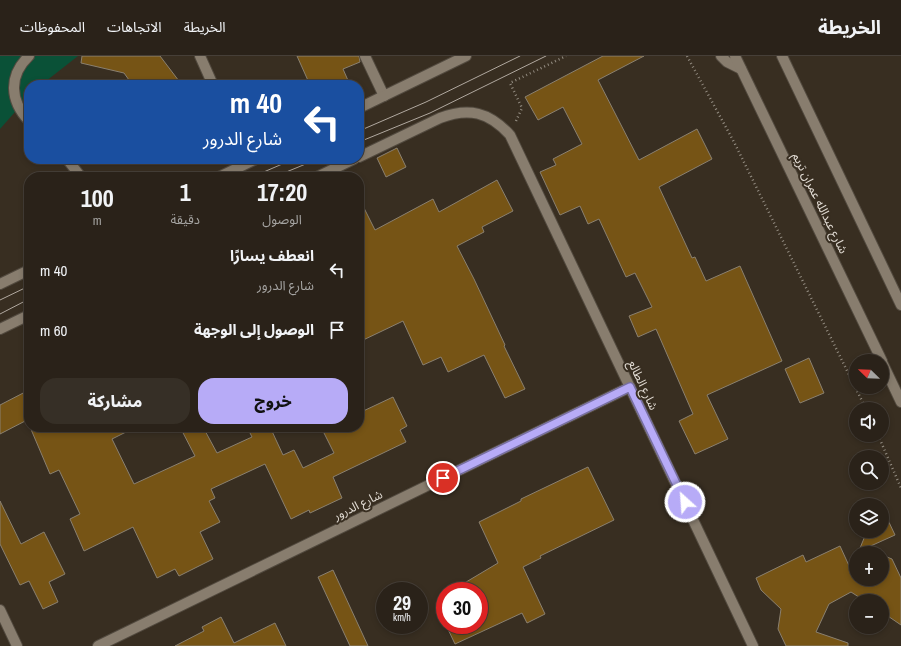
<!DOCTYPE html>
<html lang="ar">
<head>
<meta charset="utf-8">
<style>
	body { margin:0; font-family:"Archivo Narrow","Noto Sans Arabic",sans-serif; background:#362f26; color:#f1f3f6; direction:rtl; height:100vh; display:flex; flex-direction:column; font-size:15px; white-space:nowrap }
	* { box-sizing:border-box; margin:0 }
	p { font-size:13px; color:#a5a4a2 }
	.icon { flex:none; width:22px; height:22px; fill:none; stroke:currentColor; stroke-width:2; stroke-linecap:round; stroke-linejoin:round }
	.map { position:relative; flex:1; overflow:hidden; direction:ltr }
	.sheet { position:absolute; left:24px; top:116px; width:340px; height:260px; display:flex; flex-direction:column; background:#2a2219; border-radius:16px; box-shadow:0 2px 6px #0003,0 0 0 1px #463f38; direction:rtl }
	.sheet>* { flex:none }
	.top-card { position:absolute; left:24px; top:24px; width:340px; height:84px; border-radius:16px; box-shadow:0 2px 6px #0003,0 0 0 1px #463f38; direction:rtl; background:#1a4fa0; color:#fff; overflow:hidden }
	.needle { width:26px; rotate:293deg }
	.fabs { position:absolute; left:849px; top:298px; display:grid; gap:8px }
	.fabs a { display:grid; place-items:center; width:40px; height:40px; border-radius:50%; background:#2a2219; box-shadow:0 2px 6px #0003,0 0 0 1px #463f38; font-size:20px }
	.speed { position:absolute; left:376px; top:526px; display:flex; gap:8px; font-size:20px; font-weight:700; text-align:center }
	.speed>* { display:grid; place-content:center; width:52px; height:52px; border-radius:50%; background:#2a2219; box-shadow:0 2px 6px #0003,0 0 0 1px #463f38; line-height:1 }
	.speed small { font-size:10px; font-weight:400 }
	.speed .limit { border:6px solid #d22; background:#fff; color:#111 }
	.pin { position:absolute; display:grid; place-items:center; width:34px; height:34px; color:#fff; margin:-17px; border:2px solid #fff; border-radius:50%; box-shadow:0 1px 4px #0007 }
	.me { position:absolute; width:44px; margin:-22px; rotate:334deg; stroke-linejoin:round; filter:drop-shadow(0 0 3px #0008) }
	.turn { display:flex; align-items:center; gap:14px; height:84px; padding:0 16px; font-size:18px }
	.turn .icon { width:52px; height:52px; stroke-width:2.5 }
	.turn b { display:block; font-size:28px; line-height:34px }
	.eta { display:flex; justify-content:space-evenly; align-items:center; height:68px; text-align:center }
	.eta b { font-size:24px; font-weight:800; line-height:28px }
	.action { display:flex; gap:8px; margin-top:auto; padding:8px 16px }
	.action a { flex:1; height:46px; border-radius:16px; background:#b7abf7; color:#111; font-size:16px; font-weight:800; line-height:46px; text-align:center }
	.action a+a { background:#362f26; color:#f1f3f6 }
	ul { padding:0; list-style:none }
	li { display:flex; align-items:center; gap:12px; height:60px; padding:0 16px }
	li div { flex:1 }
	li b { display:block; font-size:15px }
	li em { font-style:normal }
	header { display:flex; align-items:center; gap:24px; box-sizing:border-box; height:56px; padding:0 20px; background:#2a2219; border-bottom:1px solid #463f38 }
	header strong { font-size:19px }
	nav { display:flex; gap:22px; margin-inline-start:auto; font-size:14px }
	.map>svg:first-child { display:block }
	.green { fill:#0a5137 }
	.building { fill:#765415; stroke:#8a8070 }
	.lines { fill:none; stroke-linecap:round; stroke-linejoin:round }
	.service-casing { stroke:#524a3f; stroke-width:12 }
	.minor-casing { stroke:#524a3f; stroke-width:12 }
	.tertiary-casing { stroke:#524a3f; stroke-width:12 }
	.path { stroke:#948d82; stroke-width:2.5; stroke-dasharray:1 3; stroke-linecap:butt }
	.service { stroke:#887d6e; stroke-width:10 }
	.minor { stroke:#887d6e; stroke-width:10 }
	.tertiary { stroke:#887d6e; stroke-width:10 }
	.tram { stroke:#b1a9a0; stroke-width:1 }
	.route-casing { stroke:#776fa1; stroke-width:10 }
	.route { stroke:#b7abf7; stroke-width:7 }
	.labels { text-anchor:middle; stroke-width:4; stroke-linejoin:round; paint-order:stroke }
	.street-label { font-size:12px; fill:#e3ddd5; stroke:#382e21 }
</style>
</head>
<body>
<header>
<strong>الخريطة</strong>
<nav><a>الخريطة</a><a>الاتجاهات</a><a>المحفوظات</a></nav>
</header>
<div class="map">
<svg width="901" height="590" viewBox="0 0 901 590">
	<rect width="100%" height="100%" fill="#382e21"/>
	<path class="green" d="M0,0H78L41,29H29V40L0,73Z"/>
	<g class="building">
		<path d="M82,0H160L182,29H138L129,24L124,17L81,7Z"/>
		<path d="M297,0H359L360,6L343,13L350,29H310Z"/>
		<path d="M603,0H644L598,24L639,104L697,73L712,103L659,131L692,202L695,201L706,225L740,210L782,305L707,339L728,383L695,398L679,365L693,358L656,273L638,281L629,260L652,251L635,217L626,221L599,163L588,168L580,150L560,159L540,116L556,109L553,103L582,88L563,51L538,64L525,41Z"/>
		<path d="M397,92L406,111L386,121L377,102Z"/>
		<path d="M497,124L513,155L482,171L484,176L457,190L474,223L505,289L504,290L525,333L505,342L484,299L448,316L441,301L423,309L403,265L359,286V142L375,174L433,143L439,156Z"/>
		<path d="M809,302L824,337L800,347L785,313Z"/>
		<path d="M29,334V363L0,378V349Z"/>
		<path d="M393,341L407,370L400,374L406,386L333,421L342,442L310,457L309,454L291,463L265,408L211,433L215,442L209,445L220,466L200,476L213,503L179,520L175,513L157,522L133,471L84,495L70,463L80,458L59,414L50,418L30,371H136L112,383L134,428L195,400L180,371H203L217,397L252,381L247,371H270L283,399L294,394L303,412L334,397L321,371H359V357Z"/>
		<path d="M588,411L614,464L540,500L541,502L523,511L545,558L527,567L522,557L455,588L446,569H479V535H451L498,507L479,466L521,445V443Z"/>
		<path d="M0,445L21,488L44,476L65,518L49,526L58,546L43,553L29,525L20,529L0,488Z"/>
		<path d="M887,462L895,479L864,493L876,497H858L867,475H882V464Z"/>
		<path d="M840,490L851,514L856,501V523H882V499L892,503L901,522V569L882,556V545H865L851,536L829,548L816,576L848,587V590H786L778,573L781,553L761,534L756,522L803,499L806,506Z"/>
		<path d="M333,514L368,590H350L318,521Z"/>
		<path d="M221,561L234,587L275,567L286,590H175L204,575L202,571Z"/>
	</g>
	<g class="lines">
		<defs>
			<g id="service">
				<path d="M200,0L213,29"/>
				<path d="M29,65C10,45 8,20 29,0"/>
				<path d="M67,103L81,121"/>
			</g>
			<g id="minor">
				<path d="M365,0L384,40"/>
				<path d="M721,0L727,6L741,13"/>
				<path d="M359,52L466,0"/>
				<path d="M359,101L440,62C469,51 489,56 510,79L753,590"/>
				<path d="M219,121L256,103"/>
				<path d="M317,121L354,103"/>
				<path d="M0,228L29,214"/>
				<path d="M0,273L29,259"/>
				<path d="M0,554L17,590"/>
				<path d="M98,590L630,331"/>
			</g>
			<g id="tertiary">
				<path d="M735,0L882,305"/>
				<path d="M782,0L901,249"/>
				<path d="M882,306L901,346"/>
			</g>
		</defs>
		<use href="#service" class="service-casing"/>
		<use href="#minor" class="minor-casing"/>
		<use href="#tertiary" class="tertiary-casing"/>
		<g class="path">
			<path d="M687,0L734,86L866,353"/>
			<path d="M516,65L522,52L510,27L566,0"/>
			<path d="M878,379L901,432"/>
		</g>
		<use href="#service" class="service"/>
		<use href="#minor" class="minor"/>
		<use href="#tertiary" class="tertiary"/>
		<g class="tram">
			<path d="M359,75L426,46L520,0"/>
			<path d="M359,86L430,57L546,0"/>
			<path d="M252,121L294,103"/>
			<path d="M274,121L318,103"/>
			<path d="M0,244L29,230"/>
			<path d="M0,258L29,243"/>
		</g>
	</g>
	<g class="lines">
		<defs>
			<path id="route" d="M443,422L630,331L685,446"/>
		</defs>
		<use href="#route" class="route-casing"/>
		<use href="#route" class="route"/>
	</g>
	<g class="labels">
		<g class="street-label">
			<text transform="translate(820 147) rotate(64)" y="4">شارع عبدالله عمران تريم</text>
			<text transform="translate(643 329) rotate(65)" y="4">شارع الطالع</text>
			<text transform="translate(358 449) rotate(-26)" y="4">شارع الدرور</text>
		</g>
	</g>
</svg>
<div class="fabs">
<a><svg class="needle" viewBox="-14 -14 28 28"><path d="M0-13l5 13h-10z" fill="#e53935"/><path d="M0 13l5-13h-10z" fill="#a5a4a2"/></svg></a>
<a><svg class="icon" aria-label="sound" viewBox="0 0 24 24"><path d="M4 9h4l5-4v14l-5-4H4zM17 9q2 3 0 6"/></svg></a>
<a><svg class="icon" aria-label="search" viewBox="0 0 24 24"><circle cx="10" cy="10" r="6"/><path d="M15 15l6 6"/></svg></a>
<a><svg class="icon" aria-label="layers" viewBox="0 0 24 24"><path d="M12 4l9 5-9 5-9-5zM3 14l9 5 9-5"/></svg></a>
<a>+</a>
<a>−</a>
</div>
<div class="speed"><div>29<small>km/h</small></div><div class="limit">30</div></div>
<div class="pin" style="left:443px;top:422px;background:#d93025"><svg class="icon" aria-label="arrive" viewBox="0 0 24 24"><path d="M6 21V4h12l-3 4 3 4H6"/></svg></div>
<svg class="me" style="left:685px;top:446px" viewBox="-20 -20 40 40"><circle r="17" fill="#b7abf7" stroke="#fff" stroke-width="3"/><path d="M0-11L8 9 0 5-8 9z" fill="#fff"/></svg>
<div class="top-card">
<div class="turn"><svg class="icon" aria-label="left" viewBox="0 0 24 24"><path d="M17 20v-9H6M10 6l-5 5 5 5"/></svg><div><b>40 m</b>شارع الدرور</div></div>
</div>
<section class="sheet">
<div class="eta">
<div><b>17:20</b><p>الوصول</p></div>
<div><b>1</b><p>دقيقة</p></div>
<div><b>100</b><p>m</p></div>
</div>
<ul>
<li><svg class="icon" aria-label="left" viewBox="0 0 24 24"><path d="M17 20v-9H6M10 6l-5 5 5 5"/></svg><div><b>انعطف يسارًا</b><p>شارع الدرور</p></div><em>40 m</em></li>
<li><svg class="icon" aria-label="arrive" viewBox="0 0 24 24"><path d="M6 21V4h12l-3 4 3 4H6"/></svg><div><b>الوصول إلى الوجهة</b></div><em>60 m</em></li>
</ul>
<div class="action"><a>خروج</a><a>مشاركة</a></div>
</section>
</div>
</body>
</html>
